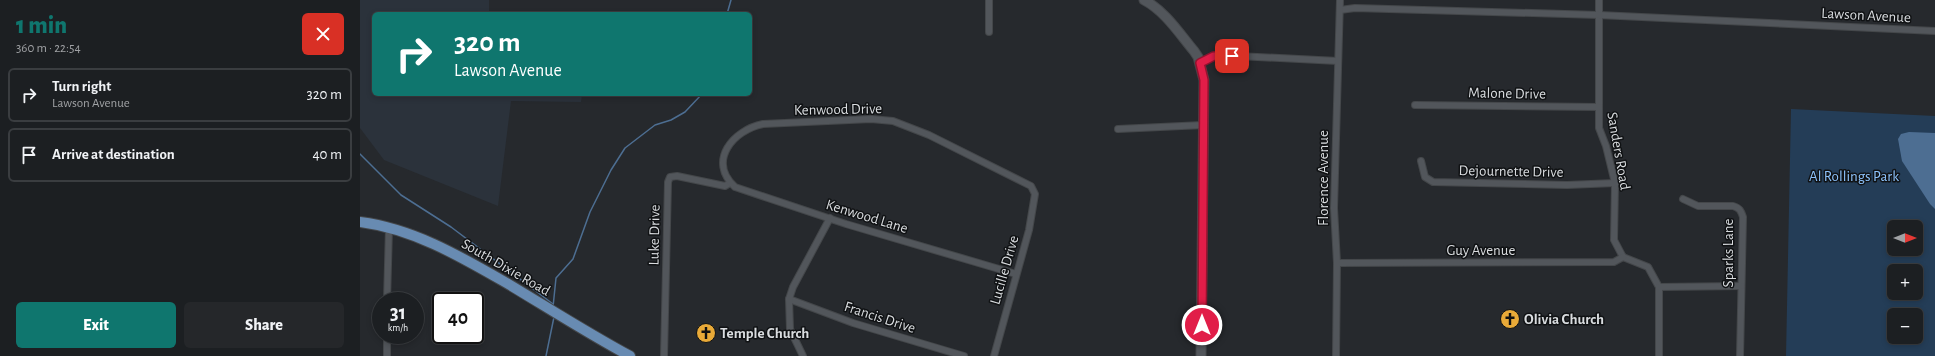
<!DOCTYPE html>
<html lang="en">
<head>
<meta charset="utf-8">
<style>
	body { margin:0; font-family:"Alegreya Sans",sans-serif; background:#25272a; color:#f1f3f6; height:100vh; display:flex; flex-direction:column; font-size:15px; white-space:nowrap }
	* { box-sizing:border-box; margin:0 }
	p { font-size:13px; color:#a0a2a5 }
	.icon { flex:none; width:22px; height:22px; fill:none; stroke:currentColor; stroke-width:2; stroke-linecap:round; stroke-linejoin:round }
	.map { position:relative; flex:1; overflow:hidden }
	.panel { display:flex; flex-direction:column; background:#1c1f22; width:360px }
	.panel>* { flex:none }
	.banner { position:absolute; left:12px; top:12px; width:380px; height:84px; border-radius:6px; box-shadow:0 2px 6px #0003,0 0 0 1px #3a3d40; background:#0f766e; color:#fff; overflow:hidden }
	.needle { width:26px; rotate:90deg }
	.buttons { position:absolute; left:1527px; top:220px; display:grid; gap:8px }
	.buttons a { display:grid; place-items:center; width:36px; height:36px; border-radius:6px; background:#1c1f22; box-shadow:0 2px 6px #0003,0 0 0 1px #3a3d40; font-size:20px }
	.speed { position:absolute; left:12px; top:292px; display:flex; gap:8px; font-size:20px; font-weight:700; text-align:center }
	.speed>* { display:grid; place-content:center; width:52px; height:52px; border-radius:50%; background:#1c1f22; box-shadow:0 2px 6px #0003,0 0 0 1px #3a3d40; line-height:1 }
	.speed small { font-size:10px; font-weight:400 }
	.speed .limit { border:2px solid #111; border-radius:6px; background:#fff; color:#111 }
	.pin { position:absolute; display:grid; place-items:center; width:34px; height:34px; color:#fff; margin:-17px; border-radius:8px; box-shadow:0 2px 6px #0006 }
	.me { position:absolute; width:44px; margin:-22px; rotate:0deg; stroke-linejoin:round; filter:drop-shadow(0 0 3px #0008) }
	.turn { display:flex; align-items:center; gap:14px; height:84px; padding:0 16px; font-size:18px }
	.turn .icon { width:52px; height:52px; stroke-width:2.5 }
	.turn b { display:block; font-size:28px; line-height:34px }
	.round { display:grid; place-items:center; flex:none; width:42px; height:42px; border-radius:6px; background:#25272a }
	.headline { display:flex; align-items:center; justify-content:space-between; height:68px; padding:0 16px }
	h1 { font-size:24px; font-weight:800; line-height:30px; color:#0f766e }
	.button { display:flex; gap:8px; margin-top:auto; padding:8px 16px }
	.button a { flex:1; height:46px; border-radius:6px; background:#0f766e; color:#fff; font-size:16px; font-weight:800; line-height:46px; text-align:center }
	.button a+a { background:#25272a; color:#f1f3f6 }
	ul { padding:0; list-style:none }
	li { display:flex; align-items:center; gap:12px; height:54px; margin:0 8px 6px; padding:0 8px; border:2px solid #3a3d40; border-radius:6px }
	li div { flex:1 }
	li b { display:block; font-size:15px }
	li em { font-style:normal }
	main { display:flex; flex:1; min-height:0 }
	.map>svg:first-child { display:block }
	.built { fill:#2b323b }
	.green { fill:#243d57; fill-rule:evenodd }
	.water { fill:#4d6e92 }
	.lines { fill:none; stroke-linecap:round; stroke-linejoin:round }
	.stream { stroke:#4d6e92; stroke-width:1.5 }
	.street-casing { stroke:#44474a; stroke-width:8 }
	.secondary-casing { stroke:#44474a; stroke-width:11 }
	.primary-casing { stroke:#44474a; stroke-width:12 }
	.street { stroke:#52565b; stroke-width:6 }
	.secondary { stroke:#52565b; stroke-width:9 }
	.primary { stroke:#688bb2; stroke-width:10 }
	.route-casing { stroke:#92132f; stroke-width:10 }
	.route { stroke:#e11d48; stroke-width:7 }
	.labels { text-anchor:middle; stroke-width:3; stroke-linejoin:round; paint-order:stroke }
	.street-label { font-size:15px; fill:#d9dcdf; stroke:#101214 }
	.park-label { font-size:15px; fill:#8dc3fc; stroke:#101214 }
	.poi-label { font-size:15px; font-weight:bold; fill:#d9dcdf; stroke:#101214; text-anchor:start }
</style>
</head>
<body>
<main>
<section class="panel">
<div class="headline"><div><h1>1 min</h1><p>360 m · 22:54</p></div><a class="round" style="background:#d93025;color:#fff"><svg class="icon" aria-label="close" viewBox="0 0 24 24"><path d="M6 6l12 12M18 6L6 18"/></svg></a></div>
<ul>
<li><svg class="icon" aria-label="right" viewBox="0 0 24 24"><path d="M7 20v-9h11M14 6l5 5-5 5"/></svg><div><b>Turn right</b><p>Lawson Avenue</p></div><em>320 m</em></li>
<li><svg class="icon" aria-label="arrive" viewBox="0 0 24 24"><path d="M6 21V4h12l-3 4 3 4H6"/></svg><div><b>Arrive at destination</b></div><em>40 m</em></li>
</ul>
<div class="button"><a>Exit</a><a>Share</a></div>
</section>
<div class="map">
<svg width="1575" height="356" viewBox="0 0 1575 356">
	<rect width="100%" height="100%" fill="#26292d"/>
	<path class="built" d="M0,0H129V14H14V94H222L221,102L151,101L138,206L24,160L0,128Z"/>
	<path class="green" d="M1431,109L1575,116V356H1426ZM1534,227H1556V249H1534ZM1534,271H1556V293H1534ZM1534,315H1556V337H1534Z"/>
	<path class="water" d="M1549,132L1575,133V209L1570,204L1542,161L1538,139L1541,134Z"/>
	<g class="lines">
		<g class="stream">
			<path d="M367,14L371,0"/>
			<path d="M0,154L41,195L91,227L193,304"/>
			<path d="M193,307L196,278L213,259L230,212L251,170L265,148L295,125L311,120L325,112L342,94"/>
			<path d="M186,356L194,317"/>
		</g>
		<defs>
			<g id="street">
				<path d="M1239,0V128L1246,146L1255,183L1254,240L1263,257"/>
				<path d="M980,10L995,8L1239,15L1575,31"/>
				<path d="M629,32V0"/>
				<path d="M840,63L851,57L858,55L978,61"/>
				<path d="M1055,105L1239,107"/>
				<path d="M758,129L843,125"/>
				<path d="M1061,161L1065,177L1073,182L1207,185L1255,183"/>
				<path d="M1323,199L1338,206H1373C1380,208 1381,211 1383,217L1380,356"/>
				<path d="M1263,257L1288,267L1299,287V356"/>
				<path d="M977,263L1254,262L1263,257"/>
				<path d="M1299,287L1381,286"/>
				<path d="M429,299L493,323L604,356"/>
				<path d="M27,301L29,228"/>
				<path d="M27,356V335"/>
				<path d="M304,356L308,182L310,177L317,176L365,186L370,183"/>
				<path d="M443,356L430,329L429,299L433,287L470,218"/>
				<path d="M634,356L669,230L675,194L671,186L569,135L533,121L511,119L403,124C373,130 347,161 375,187L486,224L656,274"/>
				<path d="M976,356L977,263L974,208L980,0"/>
			</g>
			<path id="secondary" d="M784,0C805,11 819,33 834,51L838,57L844,80L841,356"/>
			<path id="primary" d="M0,222C55,229 103,258 150,285C190,309 229,334 270,356"/>
		</defs>
		<use href="#street" class="street-casing"/>
		<use href="#secondary" class="secondary-casing"/>
		<use href="#primary" class="primary-casing"/>
		<use href="#street" class="street"/>
		<use href="#secondary" class="secondary"/>
		<use href="#primary" class="primary"/>
	</g>
	<g class="lines">
		<defs>
			<path id="route" d="M842,325L844,80L840,63L854,56H872"/>
		</defs>
		<use href="#route" class="route-casing"/>
		<use href="#route" class="route"/>
	</g>
	<defs>
		<symbol id="church-disc" viewBox="-11 -11 22 22"><circle r="9.5" fill="#e9aa38" stroke="#101214"/><path d="M-1.2-6h2.4v3.5h3.3v2.4h-3.3V6h-2.4V-.1h-3.3v-2.4h3.3Z" fill="#111"/></symbol>
	</defs>
	<g fill-rule="evenodd">
		<use href="#church-disc" x="1139" y="308" width="22" height="22"/>
		<use href="#church-disc" x="335" y="322" width="22" height="22"/>
	</g>
	<g class="labels">
		<g class="street-label">
			<text transform="translate(1506 15) rotate(3)" y="5">Lawson Avenue</text>
			<text transform="translate(1147 93) rotate(1)" y="5">Malone Drive</text>
			<text transform="translate(478 109) rotate(-1)" y="5">Kenwood Drive</text>
			<text transform="translate(1259 151) rotate(80)" y="5">Sanders Road</text>
			<text transform="translate(1151 171) rotate(1)" y="5">Dejournette Drive</text>
			<text transform="translate(963 178) rotate(-90)" y="5">Florence Avenue</text>
			<text transform="translate(507 216) rotate(17)" y="5">Kenwood Lane</text>
			<text transform="translate(294 235) rotate(-89)" y="5">Luke Drive</text>
			<text x="1121" y="255">Guy Avenue</text>
			<text transform="translate(1368 253) rotate(-90)" y="5">Sparks Lane</text>
			<text transform="translate(146 267) rotate(30)" y="5">South Dixie Road</text>
			<text transform="translate(644 270) rotate(-74)" y="5">Lucille Drive</text>
			<text transform="translate(520 317) rotate(18)" y="5">Francis Drive</text>
		</g>
		<g class="park-label">
			<text x="1494" y="181">Al Rollings Park</text>
		</g>
		<g class="poi-label">
			<text x="1164" y="324">Olivia Church</text>
			<text x="360" y="338">Temple Church</text>
		</g>
	</g>
</svg>
<div class="buttons">
<a><svg class="needle" viewBox="-14 -14 28 28"><path d="M0-13l5 13h-10z" fill="#e53935"/><path d="M0 13l5-13h-10z" fill="#a0a2a5"/></svg></a>
<a>+</a>
<a>−</a>
</div>
<div class="speed"><div>31<small>km/h</small></div><div class="limit">40</div></div>
<div class="pin" style="left:872px;top:56px;background:#d93025"><svg class="icon" aria-label="arrive" viewBox="0 0 24 24"><path d="M6 21V4h12l-3 4 3 4H6"/></svg></div>
<svg class="me" style="left:842px;top:325px" viewBox="-20 -20 40 40"><circle r="17" fill="#e11d48" stroke="#fff" stroke-width="3"/><path d="M0-11L8 9 0 5-8 9z" fill="#fff"/></svg>
<div class="banner">
<div class="turn"><svg class="icon" aria-label="right" viewBox="0 0 24 24"><path d="M7 20v-9h11M14 6l5 5-5 5"/></svg><div><b>320 m</b>Lawson Avenue</div></div>
</div>
</div>
</main>
</body>
</html>
